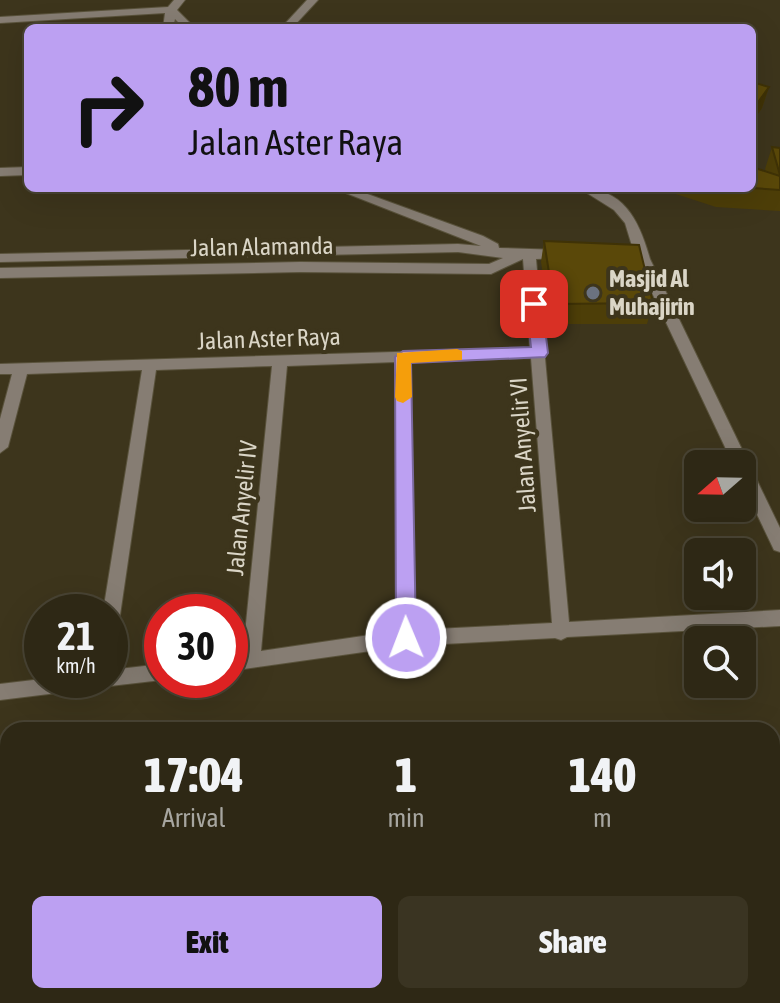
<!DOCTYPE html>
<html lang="en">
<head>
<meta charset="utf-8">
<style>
	body { margin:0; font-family:"Asap Condensed",sans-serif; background:#3a3422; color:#f1f3f6; height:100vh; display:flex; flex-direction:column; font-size:30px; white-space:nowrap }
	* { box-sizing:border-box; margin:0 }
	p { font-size:26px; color:#a7a6a0 }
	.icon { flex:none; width:44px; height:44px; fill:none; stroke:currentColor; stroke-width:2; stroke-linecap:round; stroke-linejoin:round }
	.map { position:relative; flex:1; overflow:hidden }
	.drawer { position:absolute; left:0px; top:722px; width:780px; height:282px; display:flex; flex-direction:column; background:#2e2815; border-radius:24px 24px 0 0; box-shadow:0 8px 32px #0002,0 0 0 2px #494434 }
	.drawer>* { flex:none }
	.guide { position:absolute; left:24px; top:24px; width:732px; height:168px; border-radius:12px; box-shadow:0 8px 32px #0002,0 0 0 2px #494434; background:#bca0f2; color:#111; overflow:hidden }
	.needle { width:52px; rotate:250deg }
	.tools { position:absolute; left:684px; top:450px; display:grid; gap:16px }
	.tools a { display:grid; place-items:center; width:72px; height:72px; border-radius:12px; background:#2e2815; box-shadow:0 8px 32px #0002,0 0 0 2px #494434; font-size:40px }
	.speed { position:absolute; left:24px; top:594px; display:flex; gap:16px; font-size:40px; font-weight:700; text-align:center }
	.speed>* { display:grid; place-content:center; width:104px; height:104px; border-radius:50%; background:#2e2815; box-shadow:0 8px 32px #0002,0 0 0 2px #494434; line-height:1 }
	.speed small { font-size:20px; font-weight:400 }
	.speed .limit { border:12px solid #d22; background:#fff; color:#111 }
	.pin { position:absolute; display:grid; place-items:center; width:68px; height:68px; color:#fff; margin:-34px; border-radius:16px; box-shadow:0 4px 12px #0006 }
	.me { position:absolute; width:88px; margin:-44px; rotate:359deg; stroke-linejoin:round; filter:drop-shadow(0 0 6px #0008) }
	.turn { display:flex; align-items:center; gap:28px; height:168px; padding:0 32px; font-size:36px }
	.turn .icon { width:104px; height:104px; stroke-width:2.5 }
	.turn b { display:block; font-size:56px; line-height:68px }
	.eta { display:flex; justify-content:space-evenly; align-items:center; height:136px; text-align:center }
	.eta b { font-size:48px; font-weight:800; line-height:56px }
	.button { display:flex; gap:16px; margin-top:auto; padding:16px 32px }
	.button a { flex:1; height:92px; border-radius:12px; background:#bca0f2; color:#111; font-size:32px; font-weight:800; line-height:92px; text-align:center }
	.button a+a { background:#3a3422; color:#f1f3f6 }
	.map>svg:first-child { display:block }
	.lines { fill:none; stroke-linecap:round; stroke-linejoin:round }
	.street-casing { stroke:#59523b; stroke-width:2 }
	.street { fill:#867d73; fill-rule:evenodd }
	.wall { fill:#4d3e08 }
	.shaded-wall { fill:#3f3206 }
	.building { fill:#5a4809; stroke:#3f3206; stroke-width:2 }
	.route { fill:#bca0f2; stroke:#7a689d; stroke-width:2 }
	.slow { fill:#f59e0b }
	.worship-dot { fill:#6b7280; stroke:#3d351c; stroke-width:3 }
	.labels { text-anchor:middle; stroke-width:8; stroke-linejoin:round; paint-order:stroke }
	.street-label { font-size:24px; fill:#dad5c6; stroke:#3d351c }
	.poi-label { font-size:24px; font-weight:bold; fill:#dad5c6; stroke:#3d351c; text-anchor:start }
</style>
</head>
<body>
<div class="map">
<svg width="780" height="1003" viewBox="0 0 780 1003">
	<rect width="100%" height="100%" fill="#3d351c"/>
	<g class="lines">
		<defs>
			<g id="street">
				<path d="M174,0H185L177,10L195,28H184L175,19L173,28H163L165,13L0,23V17L168,7Z"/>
				<path d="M307,0H318L292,28H281Z"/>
				<path d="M28,167V175L0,176V168Z"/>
				<path d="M333,188H351L483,236L498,244L499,248L561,250L568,254L561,258L536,259L569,622L780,610V626L567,637L561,640L555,638L406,646L230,671V655L243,653L272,366L156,370L119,622L116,627L110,630V612H103L142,370L27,374L8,447L0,453V419L12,374H0V364L530,348L523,259L491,274L300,272L0,278V268L300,262L489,264L503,258L458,252L0,262V254L458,244L481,246ZM531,358L552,623L415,630L410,362ZM396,362L397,631L261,651L287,366Z"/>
				<path d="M579,188C624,188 639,220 650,259L780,528V552L774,550L742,483V464H733L636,259L625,223L614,210Z"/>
				<path d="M162,664V680L110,686L105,684L98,688L0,700V684L42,679L110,680V670Z"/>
				<path d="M780,758V776L772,777V759Z"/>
				<path d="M8,853V873L0,874V854Z"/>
				<path d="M780,927V947L772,948V928Z"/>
				<path d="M772,951L780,956V998L772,994Z"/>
				<path d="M225,996H285L282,1003H222Z"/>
				<path d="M372,996H394L395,1003H373Z"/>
			</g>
		</defs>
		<use href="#street" class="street-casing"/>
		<use href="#street" class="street"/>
	</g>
	<g class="wall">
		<path d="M752,82L769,87L762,108L752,123Z"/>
		<path d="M772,147L780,148V211L716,207L657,188H752L766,171L765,169Z"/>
		<path d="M544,241L653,303L647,324H550L541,262Z"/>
		<path d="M780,849V890L772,892V850Z"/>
		<path d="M8,946V986L0,987V947Z"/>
	</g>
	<path class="shaded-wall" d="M769,87L762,108L752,123V118L756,105Z"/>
	<g class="building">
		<path d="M752,82L769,87L756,105L752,104Z"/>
		<path d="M772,147L780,148V175Z"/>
		<path d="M752,167L780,176V190L752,188Z"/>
		<path d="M544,241L639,245L653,303L554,304Z"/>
		<path d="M780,849V887L772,888V850Z"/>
		<path d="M8,946V982L0,983V947Z"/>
		<path d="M499,996H765L767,1003H449Z"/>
	</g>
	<path class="route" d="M534,299L542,304L548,353L545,357L411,363L416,638L413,644L406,647L399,644L396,638L395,357L403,351L531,347L526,304Z"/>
	<path class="slow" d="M457,349L462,351V360L411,363L412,397L403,403L397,401L395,397L397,353Z"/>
	<circle class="worship-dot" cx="593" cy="293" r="8"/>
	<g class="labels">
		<g class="street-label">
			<text transform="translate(262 247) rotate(-1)" y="8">Jalan Alamanda</text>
			<text transform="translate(269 339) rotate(-2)" y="8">Jalan Aster Raya</text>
			<text transform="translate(523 445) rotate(-94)" y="8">Jalan Anyelir VI</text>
			<text transform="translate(242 508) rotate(-84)" y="8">Jalan Anyelir IV</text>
		</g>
		<g class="poi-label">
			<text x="609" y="287">Masjid Al<tspan x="609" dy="28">Muhajirin</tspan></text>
		</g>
	</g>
</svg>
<div class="tools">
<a><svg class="needle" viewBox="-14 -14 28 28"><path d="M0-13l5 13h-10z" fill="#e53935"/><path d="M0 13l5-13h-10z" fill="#a7a6a0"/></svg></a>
<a><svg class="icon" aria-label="sound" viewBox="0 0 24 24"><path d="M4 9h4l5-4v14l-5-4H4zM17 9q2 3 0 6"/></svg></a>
<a><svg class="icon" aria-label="search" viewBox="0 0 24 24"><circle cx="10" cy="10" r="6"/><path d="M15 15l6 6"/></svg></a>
</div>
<div class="speed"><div>21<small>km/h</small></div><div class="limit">30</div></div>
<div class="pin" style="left:534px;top:304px;background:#d93025"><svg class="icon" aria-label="arrive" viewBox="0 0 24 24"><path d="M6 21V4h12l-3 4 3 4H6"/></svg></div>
<svg class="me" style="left:406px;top:638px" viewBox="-20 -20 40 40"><circle r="17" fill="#bca0f2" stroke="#fff" stroke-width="3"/><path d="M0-11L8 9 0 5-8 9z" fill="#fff"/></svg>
<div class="guide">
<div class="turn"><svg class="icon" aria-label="right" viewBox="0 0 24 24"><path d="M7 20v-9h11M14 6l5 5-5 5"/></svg><div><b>80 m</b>Jalan Aster Raya</div></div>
</div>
<section class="drawer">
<div class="eta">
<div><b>17:04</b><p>Arrival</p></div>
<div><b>1</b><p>min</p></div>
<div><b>140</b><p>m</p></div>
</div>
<div class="button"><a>Exit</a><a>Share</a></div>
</section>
</div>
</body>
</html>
